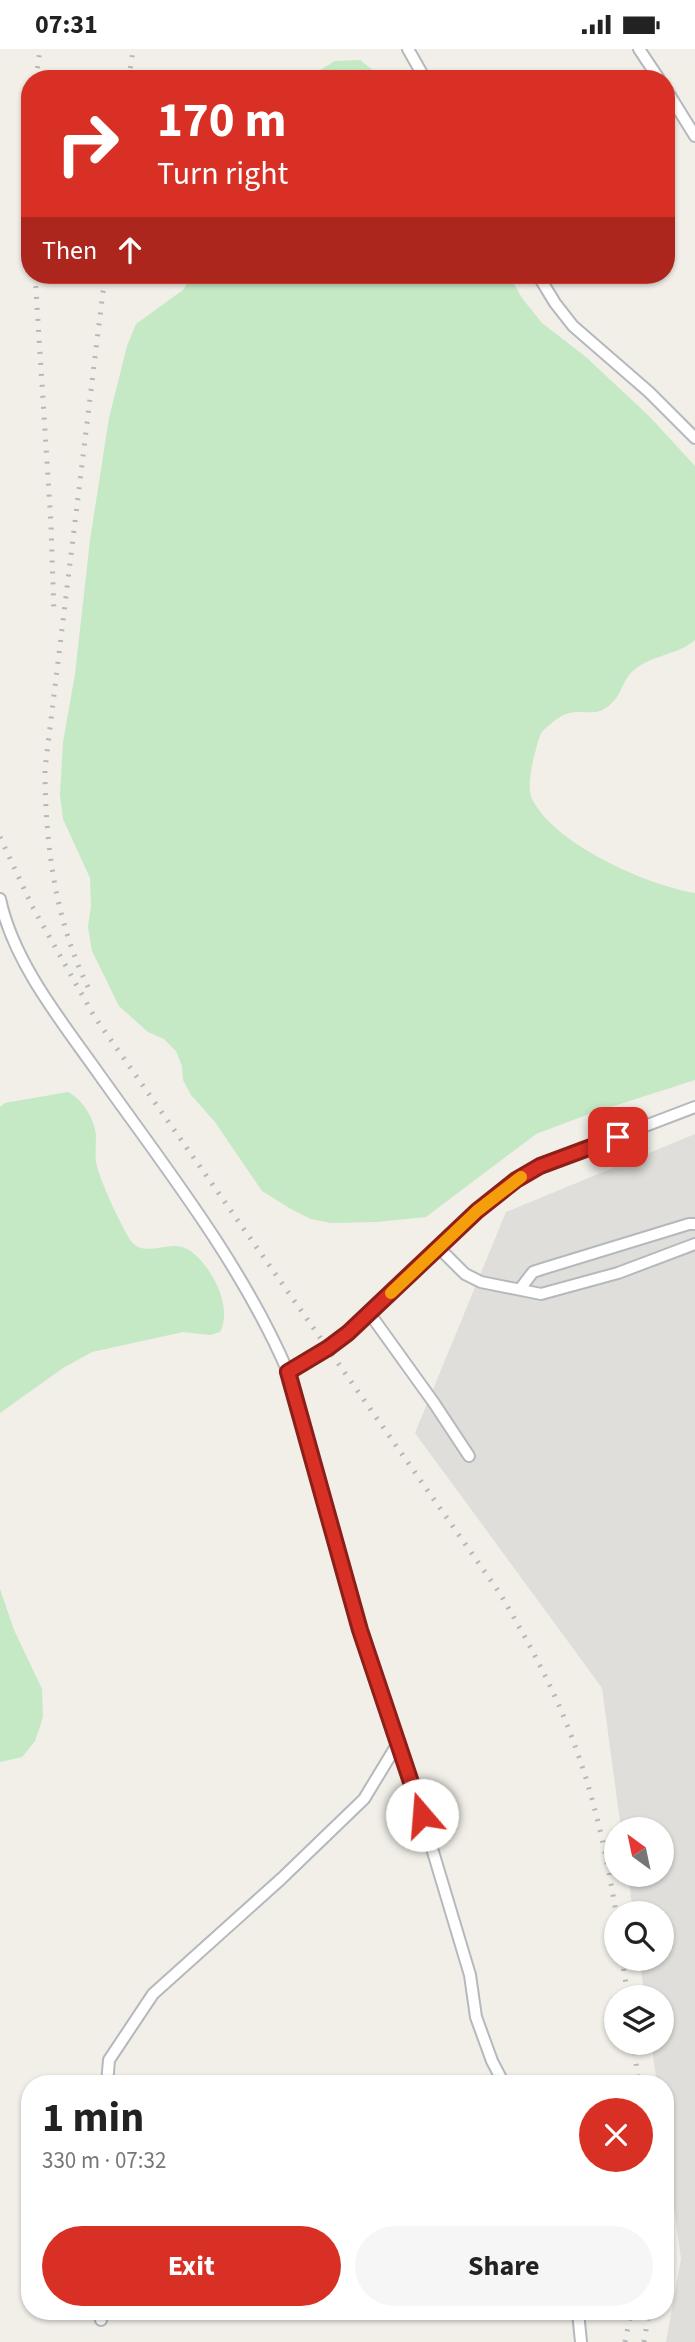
<!DOCTYPE html>
<html lang="en">
<head>
<meta charset="utf-8">
<style>
	body { margin:0; font-family:"Source Sans 3",sans-serif; background:#f6f6f6; color:#222; height:100vh; display:flex; flex-direction:column; font-size:26px; white-space:nowrap }
	* { box-sizing:border-box; margin:0 }
	p { font-size:23px; color:#767676 }
	.icon { flex:none; width:38px; height:38px; fill:none; stroke:currentColor; stroke-width:2; stroke-linecap:round; stroke-linejoin:round }
	.map { position:relative; flex:1; overflow:hidden }
	.drawer { position:absolute; left:21px; top:2026px; width:653px; height:245px; display:flex; flex-direction:column; background:#fff; border-radius:28px; box-shadow:0 2px 5px #0004 }
	.drawer>* { flex:none }
	.guide { position:absolute; left:21px; top:21px; width:654px; height:214px; border-radius:28px; box-shadow:0 2px 5px #0004; background:#d93025; color:#fff; overflow:hidden }
	.needle { width:46px; rotate:327deg }
	.tools { position:absolute; left:604px; top:1768px; display:grid; gap:14px }
	.tools a { display:grid; place-items:center; width:70px; height:70px; border-radius:50%; background:#fff; box-shadow:0 2px 5px #0004; font-size:35px }
	.pin { position:absolute; display:grid; place-items:center; width:60px; height:60px; color:#fff; margin:-30px; border-radius:14px; box-shadow:0 4px 10px #0006 }
	.me { position:absolute; width:77px; margin:-38px; rotate:342deg; stroke-linejoin:round; filter:drop-shadow(0 0 5px #0008) }
	.turn { display:flex; align-items:center; gap:24px; height:147px; padding:0 21px; font-size:32px }
	.turn .icon { width:91px; height:91px; stroke-width:2.5 }
	.turn b { display:block; font-size:49px; line-height:60px }
	.then { display:flex; align-items:center; height:66px; padding:0 21px; background:#0003; gap:14px; font-size:26px }
	.round { display:grid; place-items:center; flex:none; width:74px; height:74px; border-radius:37px; background:#f6f6f6 }
	.overview { display:flex; align-items:center; justify-content:space-between; height:119px; padding:0 21px }
	h1 { font-size:42px; font-weight:700; line-height:52px }
	.button { display:flex; gap:14px; margin-top:auto; padding:14px 21px }
	.button a { flex:1; height:80px; border-radius:42px; background:#d93025; color:#fff; font-size:28px; font-weight:700; line-height:80px; text-align:center }
	.button a+a { background:#f6f6f6; color:#222 }
	.status { display:flex; justify-content:space-between; align-items:center; height:49px; padding:0 35px; background:#fff; direction:ltr }
	.status svg { height:19px; fill:currentColor }
	.map>svg:first-child { display:block }
	.industrial { fill:#e0deda }
	.green { fill:#c5e8c5 }
	.lines { fill:none; stroke-linecap:round; stroke-linejoin:round }
	.lane-casing { stroke:#b5b8bc; stroke-width:14 }
	.lane { stroke:#fff; stroke-width:10 }
	.rail { stroke:#b6b7b8; stroke-width:5; stroke-dasharray:2 9; stroke-linecap:butt }
	.route-casing { stroke:#8d1f18; stroke-width:18 }
	.route { stroke:#d93025; stroke-width:12 }
	.slow { stroke:#f59e0b; stroke-width:12 }
</style>
</head>
<body>
<div class="status"><b>07:31</b><svg viewBox="0 0 49 12"><path d="M0 12V9h3v3zM5 12V6h3v6zM10 12V3h3v9zM15 12V0h3v12zM26 1h20v11H26zM47 4h2v5h-2z"/></svg></div>
<div class="map">
<svg width="695" height="2293" viewBox="0 0 695 2293">
	<rect width="100%" height="100%" fill="#f1efe8"/>
	<path class="industrial" d="M695,1085V2293H666L681,2210L665,2093V2035H657L651,1993H662V1948H645L639,1909H662V1864H633L628,1825H662V1780H621L602,1639L415,1384L506,1163Z"/>
	<g class="green">
		<path d="M360,11L384,30H305L335,12Z"/>
		<path d="M193,226H509L522,249L542,274L586,308L650,368L695,417V591C677,607 646,606 629,626C620,638 620,651 604,660C589,669 575,655 554,672C551,675 545,679 542,683C538,689 536,701 534,708C531,719 527,740 532,750C555,796 647,836 695,844V1031L589,1065L536,1085L426,1168L377,1173L331,1174L311,1170L291,1160L262,1142L215,1073L191,1046L183,1031L182,1017L176,1002L164,990L148,983L119,957L92,902L88,878L91,856L90,829L63,770L60,746L63,693L75,625L90,491L109,369L127,297L136,275L183,241Z"/>
		<path d="M68,1043C83,1051 94,1069 96,1086C96,1095 95,1104 96,1113C99,1130 121,1177 131,1192C144,1210 170,1190 187,1200C210,1213 234,1258 220,1283L210,1286L183,1283L92,1303L63,1319L0,1364V1058L5,1054Z"/>
		<path d="M0,1540L14,1581L42,1640L43,1668L35,1692L22,1708L0,1713Z"/>
	</g>
	<g class="lines">
		<defs>
			<g id="lane">
				<path d="M408,0L425,30"/>
				<path d="M639,0L659,30"/>
				<path d="M667,42L695,87"/>
				<path d="M538,226L555,254L573,277L649,343L695,389"/>
				<path d="M0,850C14,915 63,974 101,1028C168,1122 242,1216 288,1323L360,1581L422,1766L470,1926L476,1968L492,2012L504,2035"/>
				<path d="M438,1198L465,1225L481,1233L541,1245L618,1224L695,1195"/>
				<path d="M520,1240L533,1223L542,1220L689,1175H695"/>
				<path d="M370,1265L434,1354L469,1407"/>
				<path d="M288,1323L328,1299L348,1285L477,1162L516,1131L540,1117L695,1058"/>
				<path d="M107,2035L109,2011L153,1945L281,1830L364,1750L398,1694"/>
				<path d="M101,2263V2271"/>
				<path d="M578,2263L581,2293"/>
			</g>
		</defs>
		<use href="#lane" class="lane-casing"/>
		<use href="#lane" class="lane"/>
		<g class="rail">
			<path d="M36,30L40,0"/>
			<path d="M129,30L133,0"/>
			<path d="M35,226L51,475L54,565"/>
			<path d="M0,788L32,857L94,967L499,1543C528,1592 556,1643 575,1697C595,1751 607,1808 616,1864"/>
			<path d="M88,938C55,871 45,794 45,720L105,226"/>
			<path d="M622,1909L628,1948"/>
			<path d="M633,1993L639,2035"/>
			<path d="M625,2293L631,2263"/>
			<path d="M644,2293L649,2263"/>
		</g>
	</g>
	<g class="lines">
		<defs>
			<path id="route" d="M422,1766L360,1581L288,1323L328,1299L348,1284L477,1162L516,1131L540,1117L618,1088"/>
		</defs>
		<use href="#route" class="route-casing"/>
		<use href="#route" class="route"/>
		<path class="slow" d="M391,1244L477,1162L521,1128"/>
	</g>
</svg>
<div class="tools">
<a><svg class="needle" viewBox="-14 -14 28 28"><path d="M0-13l5 13h-10z" fill="#e53935"/><path d="M0 13l5-13h-10z" fill="#767676"/></svg></a>
<a><svg class="icon" aria-label="search" viewBox="0 0 24 24"><circle cx="10" cy="10" r="6"/><path d="M15 15l6 6"/></svg></a>
<a><svg class="icon" aria-label="layers" viewBox="0 0 24 24"><path d="M12 4l9 5-9 5-9-5zM3 14l9 5 9-5"/></svg></a>
</div>
<div class="pin" style="left:618px;top:1088px;background:#d93025"><svg class="icon" aria-label="arrive" viewBox="0 0 24 24"><path d="M6 21V4h12l-3 4 3 4H6"/></svg></div>
<svg class="me" style="left:422px;top:1766px" viewBox="-20 -20 40 40"><circle r="19" fill="#fff"/><path d="M0-13L10 11 0 6-10 11z" fill="#d93025"/></svg>
<div class="guide">
<div class="turn"><svg class="icon" aria-label="right" viewBox="0 0 24 24"><path d="M7 20v-9h11M14 6l5 5-5 5"/></svg><div><b>170 m</b>Turn right</div></div>
<div class="then">Then<svg class="icon" aria-label="ahead" viewBox="0 0 24 24"><path d="M12 20V5M6 11l6-6 6 6"/></svg></div>
</div>
<section class="drawer">
<div class="overview"><div><h1>1 min</h1><p>330 m · 07:32</p></div><a class="round" style="background:#d93025;color:#fff"><svg class="icon" aria-label="close" viewBox="0 0 24 24"><path d="M6 6l12 12M18 6L6 18"/></svg></a></div>
<div class="button"><a>Exit</a><a>Share</a></div>
</section>
</div>
</body>
</html>
